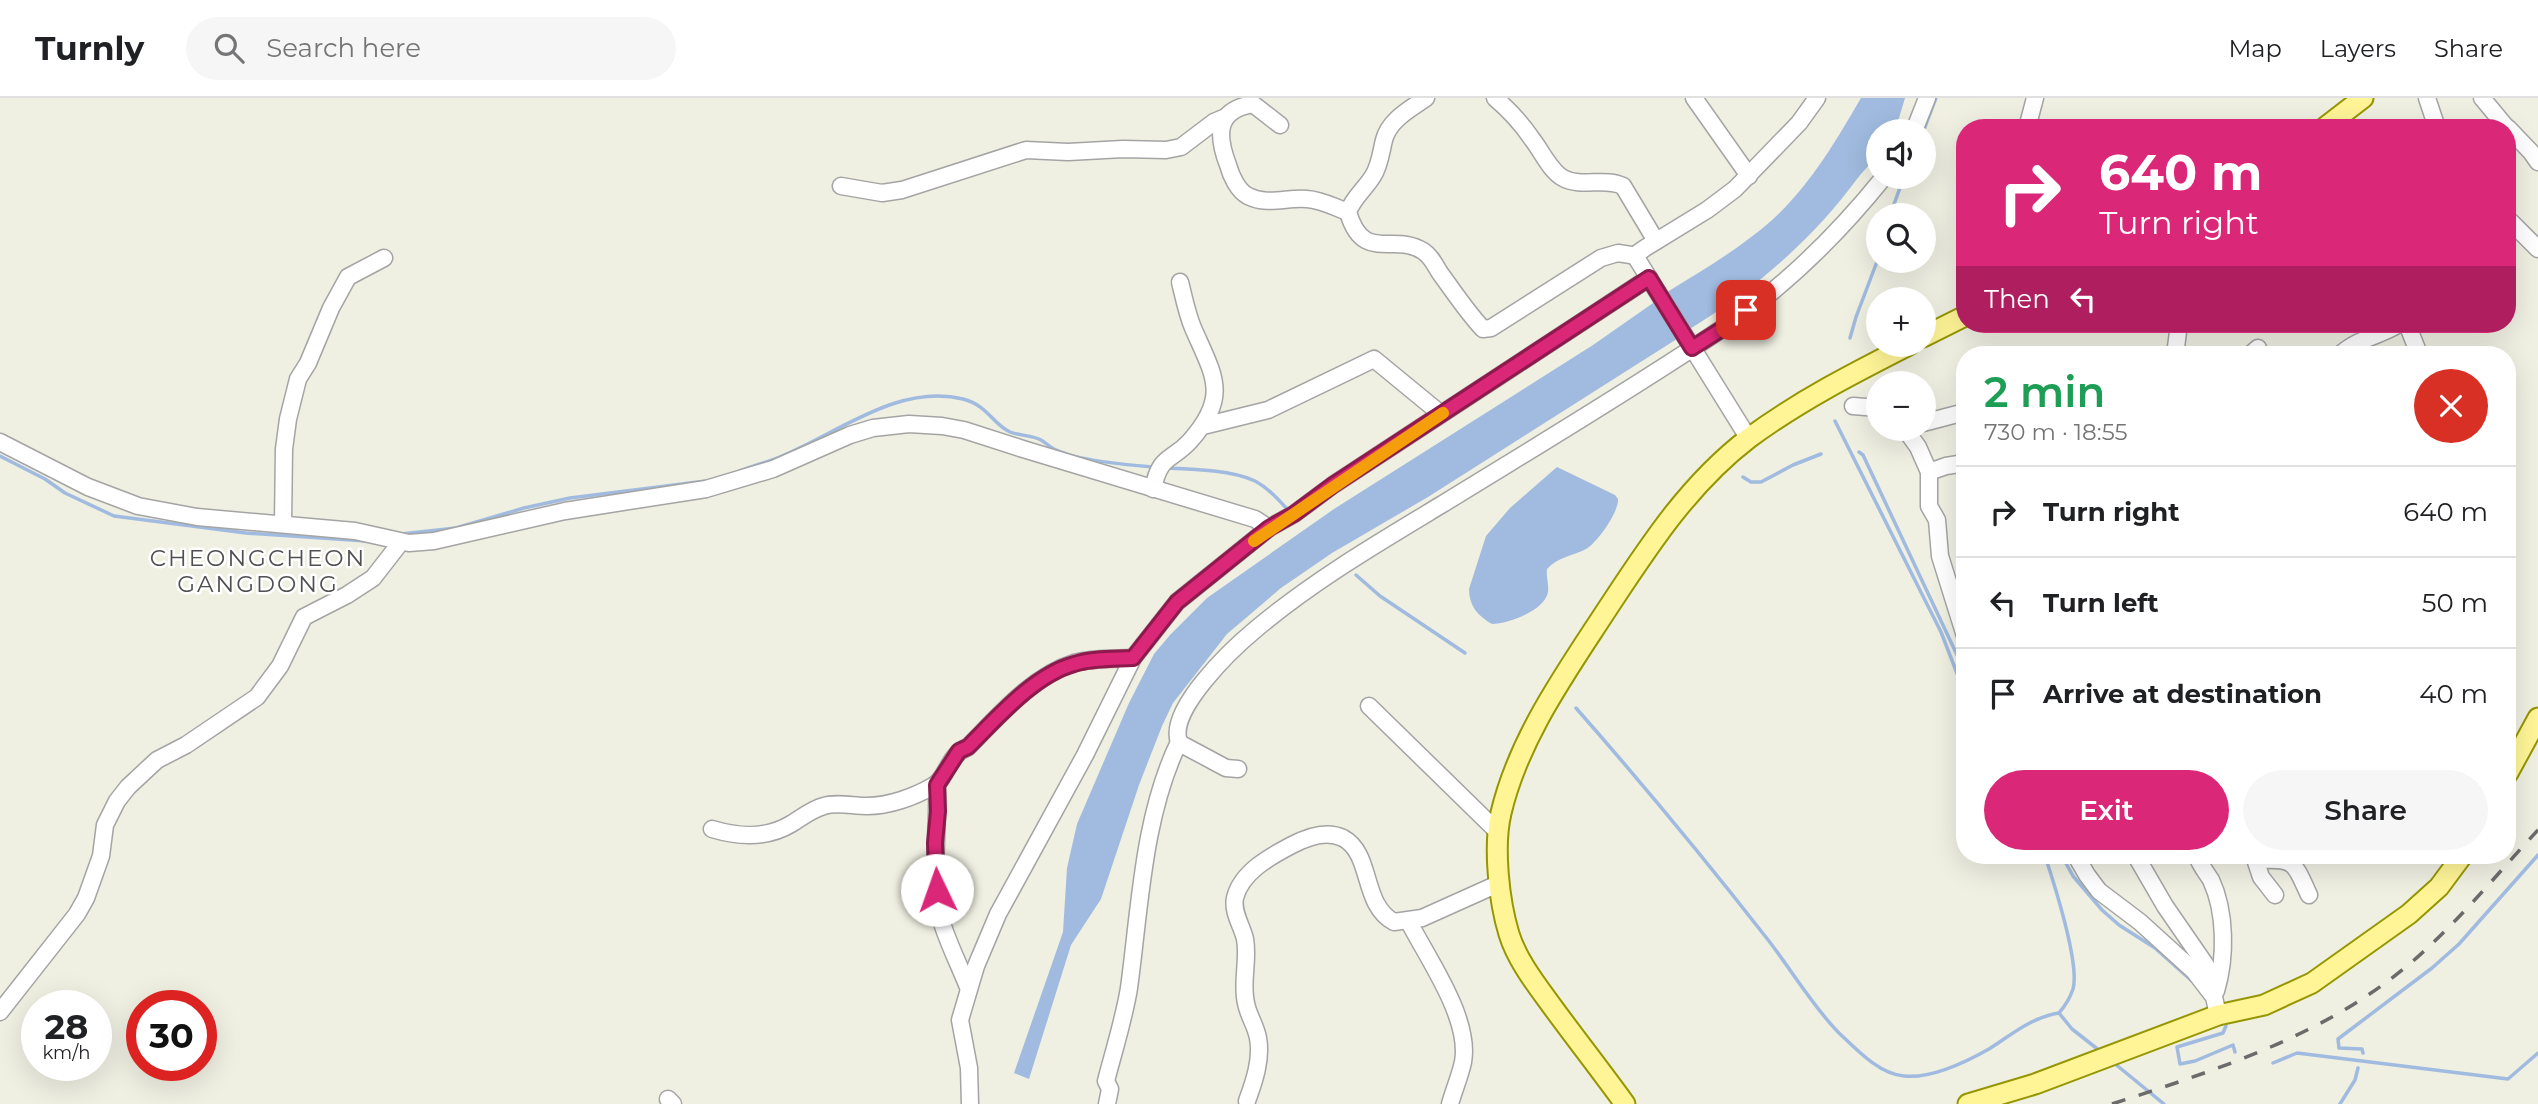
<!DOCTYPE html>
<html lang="en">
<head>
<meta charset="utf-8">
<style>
	body { margin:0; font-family:Montserrat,sans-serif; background:#f6f6f6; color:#202124; height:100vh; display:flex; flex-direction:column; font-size:26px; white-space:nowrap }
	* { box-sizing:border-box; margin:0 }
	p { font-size:23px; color:#757577 }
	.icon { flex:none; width:38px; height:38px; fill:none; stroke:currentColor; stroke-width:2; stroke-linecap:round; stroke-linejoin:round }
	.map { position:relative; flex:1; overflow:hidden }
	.details { position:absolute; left:1956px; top:248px; width:560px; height:518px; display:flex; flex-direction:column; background:#fff; border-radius:28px; box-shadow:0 7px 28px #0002 }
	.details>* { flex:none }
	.guide { position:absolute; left:1956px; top:21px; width:560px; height:214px; border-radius:28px; box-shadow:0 7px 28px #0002; background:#db2777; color:#fff; overflow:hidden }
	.controls { position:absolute; left:1866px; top:21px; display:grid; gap:14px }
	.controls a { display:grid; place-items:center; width:70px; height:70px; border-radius:50%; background:#fff; box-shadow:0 7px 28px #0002; font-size:35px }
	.speed { position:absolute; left:21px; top:892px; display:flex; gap:14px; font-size:35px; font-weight:700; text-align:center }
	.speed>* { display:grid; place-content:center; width:91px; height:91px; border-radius:50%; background:#fff; box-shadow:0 7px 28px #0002; line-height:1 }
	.speed small { font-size:18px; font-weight:400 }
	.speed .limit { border:10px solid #d22; background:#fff; color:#111 }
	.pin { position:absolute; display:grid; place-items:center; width:60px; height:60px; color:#fff; margin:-30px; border-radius:14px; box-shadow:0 4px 10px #0006 }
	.me { position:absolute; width:77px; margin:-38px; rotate:357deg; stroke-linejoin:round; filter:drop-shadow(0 0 5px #0008) }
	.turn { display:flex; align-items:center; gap:24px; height:147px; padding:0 28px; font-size:32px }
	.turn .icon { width:91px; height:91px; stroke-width:2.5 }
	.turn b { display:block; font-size:49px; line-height:60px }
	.then { display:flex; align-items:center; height:66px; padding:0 28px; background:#0003; gap:14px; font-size:26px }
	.round { display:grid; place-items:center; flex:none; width:74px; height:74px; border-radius:37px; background:#f6f6f6 }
	.summary { display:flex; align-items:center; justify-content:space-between; height:119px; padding:0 28px }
	h1 { font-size:42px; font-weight:600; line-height:52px; color:#1e9e55 }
	.button { display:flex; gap:14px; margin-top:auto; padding:14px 28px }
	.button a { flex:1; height:80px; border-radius:42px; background:#db2777; color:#fff; font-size:28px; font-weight:600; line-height:80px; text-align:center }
	.button a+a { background:#f6f6f6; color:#202124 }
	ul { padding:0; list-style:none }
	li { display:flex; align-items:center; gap:21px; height:91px; padding:0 28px; border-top:2px solid #e0e0e0 }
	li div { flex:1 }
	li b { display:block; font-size:26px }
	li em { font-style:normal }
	header { display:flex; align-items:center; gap:42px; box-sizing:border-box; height:98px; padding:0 35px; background:#fff; border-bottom:2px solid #e0e0e0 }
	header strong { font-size:33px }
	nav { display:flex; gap:38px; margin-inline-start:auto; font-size:24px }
	.search { width:490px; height:63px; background:#f6f6f6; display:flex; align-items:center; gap:18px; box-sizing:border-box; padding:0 24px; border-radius:38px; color:#757577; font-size:26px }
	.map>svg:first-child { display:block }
	.water { fill:#a0bbdf }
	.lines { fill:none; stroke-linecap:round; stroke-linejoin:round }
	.stream { stroke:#a0bbdf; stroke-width:3.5 }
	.minor-casing { stroke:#a4a4a4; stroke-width:19 }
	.major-casing { stroke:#959600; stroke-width:23 }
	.minor { stroke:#fff; stroke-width:16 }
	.major { stroke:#fff597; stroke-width:19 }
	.rail { stroke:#6b6b6b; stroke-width:3.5; stroke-dasharray:14 14; stroke-linecap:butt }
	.route-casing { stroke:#8e194d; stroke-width:18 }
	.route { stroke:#db2777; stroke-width:12 }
	.slow { stroke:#f59e0b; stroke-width:12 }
	.labels { text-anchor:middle; stroke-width:5; stroke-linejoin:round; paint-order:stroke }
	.quarter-label { font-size:23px; letter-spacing:2px; fill:#505050; stroke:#fff }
</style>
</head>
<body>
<header>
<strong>Turnly</strong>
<div class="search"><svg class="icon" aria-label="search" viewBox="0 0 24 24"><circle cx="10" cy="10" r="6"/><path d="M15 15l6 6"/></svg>Search here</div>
<nav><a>Map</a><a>Layers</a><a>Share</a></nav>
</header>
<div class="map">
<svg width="2538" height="1006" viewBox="0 0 2538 1006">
	<rect width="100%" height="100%" fill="#efefe2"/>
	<g class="water">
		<path d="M1861,0H1905L1899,20L1891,33H1878C1878,40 1879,49 1877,55C1873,64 1863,73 1857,81C1812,142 1753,193 1688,232L1664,196C1700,174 1739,151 1771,123C1809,89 1836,43 1861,0Z"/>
		<path d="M1656,203L1680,239L1428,399L1332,455L1281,490L1227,536L1173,605L1162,628L1139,687L1101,801L1071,847L1029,981L1014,975L1063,834L1067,770L1077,726L1129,605L1154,556L1170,537L1207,500L1334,411L1593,247Z"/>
		<path d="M1557,369L1615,397L1618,401C1619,414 1597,445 1586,451C1572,458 1558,459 1547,471C1546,479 1549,487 1548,494C1545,512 1509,526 1492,526C1478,518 1469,508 1469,491L1486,438L1510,410Z"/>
	</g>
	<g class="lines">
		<g class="stream">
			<path d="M1923,34L1936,0"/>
			<path d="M1890,117L1904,79"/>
			<path d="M1850,240L1856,219L1878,161"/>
			<path d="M1835,323L1941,534L1965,596"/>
			<path d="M1859,354L1863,357L1965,574"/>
			<path d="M0,358L45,381L65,395L114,418L246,435L366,443"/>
			<path d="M1166,370C1191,371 1232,372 1255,383C1268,390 1278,401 1288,412"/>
			<path d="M737,374C752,368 768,364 782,358C838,335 899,285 963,301C989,308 992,326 1010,334C1020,338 1032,337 1041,342C1046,345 1050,349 1054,351C1077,363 1129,367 1154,369"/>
			<path d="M1743,379L1751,384H1761L1793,367L1821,356"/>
			<path d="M401,436L456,430L524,410L570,400L706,383"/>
			<path d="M1356,477L1380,498L1465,555"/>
			<path d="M1576,610C1641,684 1704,760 1765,838C1789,868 1813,909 1839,935C1856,951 1879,976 1904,978C1931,981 1966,964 1989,951C2011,937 2032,919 2059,915"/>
			<path d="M2045,758C2054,785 2080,866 2073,891C2070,900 2065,908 2059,915L2072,931L2100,953"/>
			<path d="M2062,758L2073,778L2102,812L2119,827L2155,850L2192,883"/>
			<path d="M2226,928L2223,935L2177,949L2180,966L2195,963L2233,947L2235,954"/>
			<path d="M2363,955L2362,951L2339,950L2338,941L2432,870L2459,846L2538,757"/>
			<path d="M2114,965L2164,1006"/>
			<path d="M2273,965L2297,955L2508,981L2538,955"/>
			<path d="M2340,1006L2355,982L2358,970"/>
		</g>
		<defs>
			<g id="minor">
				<path d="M1426,0C1410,11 1389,22 1384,42C1381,54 1380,67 1373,78C1365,91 1353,100 1348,114C1363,166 1394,134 1423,153C1431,158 1435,167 1440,175C1454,194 1467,214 1483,231L1491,230L1601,160L1618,155L1637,158"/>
				<path d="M1495,0C1509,12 1522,26 1532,41C1541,52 1550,73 1563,80C1581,90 1605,79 1623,88L1656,143"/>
				<path d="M1694,0L1749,78"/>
				<path d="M2427,0L2437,30"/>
				<path d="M2482,0L2507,30"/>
				<path d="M1280,27L1253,6C1215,12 1217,38 1228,67C1231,78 1238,93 1248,98C1268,108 1287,99 1307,101C1322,102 1334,109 1348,114"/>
				<path d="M2027,30L2035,0"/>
				<path d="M2508,30L2531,54L2538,64"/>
				<path d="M1914,33L1927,0"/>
				<path d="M841,88L882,95L902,92L1026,52L1068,54L1123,51L1166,52L1181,49L1214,24L1226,19"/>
				<path d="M2508,121L2538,151"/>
				<path d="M2407,226L2417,251"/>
				<path d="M2175,257L2179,226"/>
				<path d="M2250,257L2258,250"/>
				<path d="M2340,257C2356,241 2380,238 2399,226"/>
				<path d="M1853,308L1878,310"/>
				<path d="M1923,325L1965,314"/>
				<path d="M1203,328L1268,312L1374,261L1441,316"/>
				<path d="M1905,331L1918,349L1929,374V408L1937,422L1940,458L1965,538"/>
				<path d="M1749,341L1637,161L1638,155L1645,150L1707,112L1735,91L1799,25L1817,0"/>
				<path d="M0,344L88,389L138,408L197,419L355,433L409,445L434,443L565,413L706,391L773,371L850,337L873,330L909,326L942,328L964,332L1023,351L1255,421L1269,430"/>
				<path d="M1929,374L1946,368L1965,365"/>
				<path d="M1153,391C1160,356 1171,364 1190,343C1230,298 1214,278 1193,230C1187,216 1184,200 1180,184"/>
				<path d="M283,426L284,351L288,321L298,281L308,265L331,210L348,179L384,160"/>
				<path d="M1369,608L1499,735"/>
				<path d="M1238,671L1226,670L1183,647L1179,644C1167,612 1233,550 1256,531C1313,483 1378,445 1441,407C1535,349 1631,292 1723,230C1785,189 1838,136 1884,79"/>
				<path d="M937,686C939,733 929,783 943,828C950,849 960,869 968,889"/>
				<path d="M712,731C739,739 766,741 791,726C801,720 812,711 824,708C836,704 853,708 867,708C889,708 914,699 933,688C948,680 947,657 968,649C998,619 1032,578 1074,565C1092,560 1114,561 1133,560"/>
				<path d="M2076,758L2087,777L2099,793L2140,824L2194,873L2214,899L2218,917"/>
				<path d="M2136,758L2165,808L2205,866L2210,875L2214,896"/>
				<path d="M2197,758C2200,767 2206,774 2211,782C2226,814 2226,860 2216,893"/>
				<path d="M2254,758L2261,779L2275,797"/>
				<path d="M2257,762C2295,761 2293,762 2309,797"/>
				<path d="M1409,824C1428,861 1471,921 1463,964C1460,978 1454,992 1450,1006"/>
				<path d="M0,914L77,816L86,800L101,758L105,727L117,703L128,689L157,662L186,647L257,599L280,568L304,519L347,497L373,480L401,444"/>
				<path d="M668,1001L673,1006"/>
				<path d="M1247,1003C1254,984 1262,961 1258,940C1256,928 1248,917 1246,905C1241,884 1249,862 1245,841C1242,828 1232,814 1235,800C1241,774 1271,758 1292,747C1307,739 1327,732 1343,740C1373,756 1361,806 1394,824L1422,820L1500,785"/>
				<path d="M970,1006L969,970L960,922L976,868L998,816L1085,657L1133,560L1177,504L1269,430L1294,416L1333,387L1649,180"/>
				<path d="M1107,1006L1110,991L1106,983C1114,952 1124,921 1129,890C1140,809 1143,718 1179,644"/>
			</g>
			<g id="major">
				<path d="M2324,30L2363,0"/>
				<path d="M1923,239L1965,218"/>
				<path d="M2508,675L2538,620"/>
				<path d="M1625,1006C1599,970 1572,936 1546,900C1532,881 1516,859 1509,836C1499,803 1493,749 1501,715C1518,643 1562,580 1602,519C1645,454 1686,388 1749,340C1799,303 1854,275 1909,247"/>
				<path d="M1968,1006L2035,986L2218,917L2264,907L2312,885L2409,816L2439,789L2462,758"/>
			</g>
		</defs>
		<use href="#minor" class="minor-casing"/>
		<use href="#major" class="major-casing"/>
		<use href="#minor" class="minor"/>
		<use href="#major" class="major"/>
		<path class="rail" d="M2112,1006C2219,971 2327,937 2413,863C2459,823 2497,776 2538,732"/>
	</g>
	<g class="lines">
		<defs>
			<path id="route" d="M937,792L935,745L938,713L937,687L959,653L968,649C997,620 1034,577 1074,566C1092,560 1114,561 1133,560L1177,504L1269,430L1294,416L1333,387L1649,180L1692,250L1725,229L1746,212"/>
		</defs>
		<use href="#route" class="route-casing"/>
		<use href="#route" class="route"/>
		<path class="slow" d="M1254,443L1443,315"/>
	</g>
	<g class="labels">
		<g class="quarter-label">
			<text x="258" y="468">CHEONGCHEON<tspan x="258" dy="26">GANGDONG</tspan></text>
		</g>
	</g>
</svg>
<div class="controls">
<a><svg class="icon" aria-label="sound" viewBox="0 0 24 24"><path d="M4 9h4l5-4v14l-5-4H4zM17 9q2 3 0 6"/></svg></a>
<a><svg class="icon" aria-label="search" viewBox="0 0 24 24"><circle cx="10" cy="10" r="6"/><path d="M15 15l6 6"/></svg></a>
<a>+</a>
<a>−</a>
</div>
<div class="speed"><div>28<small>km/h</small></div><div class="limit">30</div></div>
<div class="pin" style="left:1746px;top:212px;background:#d93025"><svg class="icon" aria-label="arrive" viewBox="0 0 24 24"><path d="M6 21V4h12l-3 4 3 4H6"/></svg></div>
<svg class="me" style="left:937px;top:792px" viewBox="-20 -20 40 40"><circle r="19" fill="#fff"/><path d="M0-13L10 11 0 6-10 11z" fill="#db2777"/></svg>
<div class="guide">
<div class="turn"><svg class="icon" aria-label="right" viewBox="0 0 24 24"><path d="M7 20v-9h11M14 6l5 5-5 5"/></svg><div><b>640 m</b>Turn right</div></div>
<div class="then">Then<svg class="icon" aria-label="left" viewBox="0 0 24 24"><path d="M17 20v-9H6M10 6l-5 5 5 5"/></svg></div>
</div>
<section class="details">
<div class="summary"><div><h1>2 min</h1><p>730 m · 18:55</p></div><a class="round" style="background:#d93025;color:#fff"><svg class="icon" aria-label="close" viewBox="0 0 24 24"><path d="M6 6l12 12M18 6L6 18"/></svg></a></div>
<ul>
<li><svg class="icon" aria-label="right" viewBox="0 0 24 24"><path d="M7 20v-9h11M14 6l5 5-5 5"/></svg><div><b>Turn right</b></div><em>640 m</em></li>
<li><svg class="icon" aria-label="left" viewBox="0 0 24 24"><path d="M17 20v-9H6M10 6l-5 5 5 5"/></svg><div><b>Turn left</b></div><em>50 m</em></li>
<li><svg class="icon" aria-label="arrive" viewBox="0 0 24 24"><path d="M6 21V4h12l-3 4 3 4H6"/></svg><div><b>Arrive at destination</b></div><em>40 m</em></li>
</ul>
<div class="button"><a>Exit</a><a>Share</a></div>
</section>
</div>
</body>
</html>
